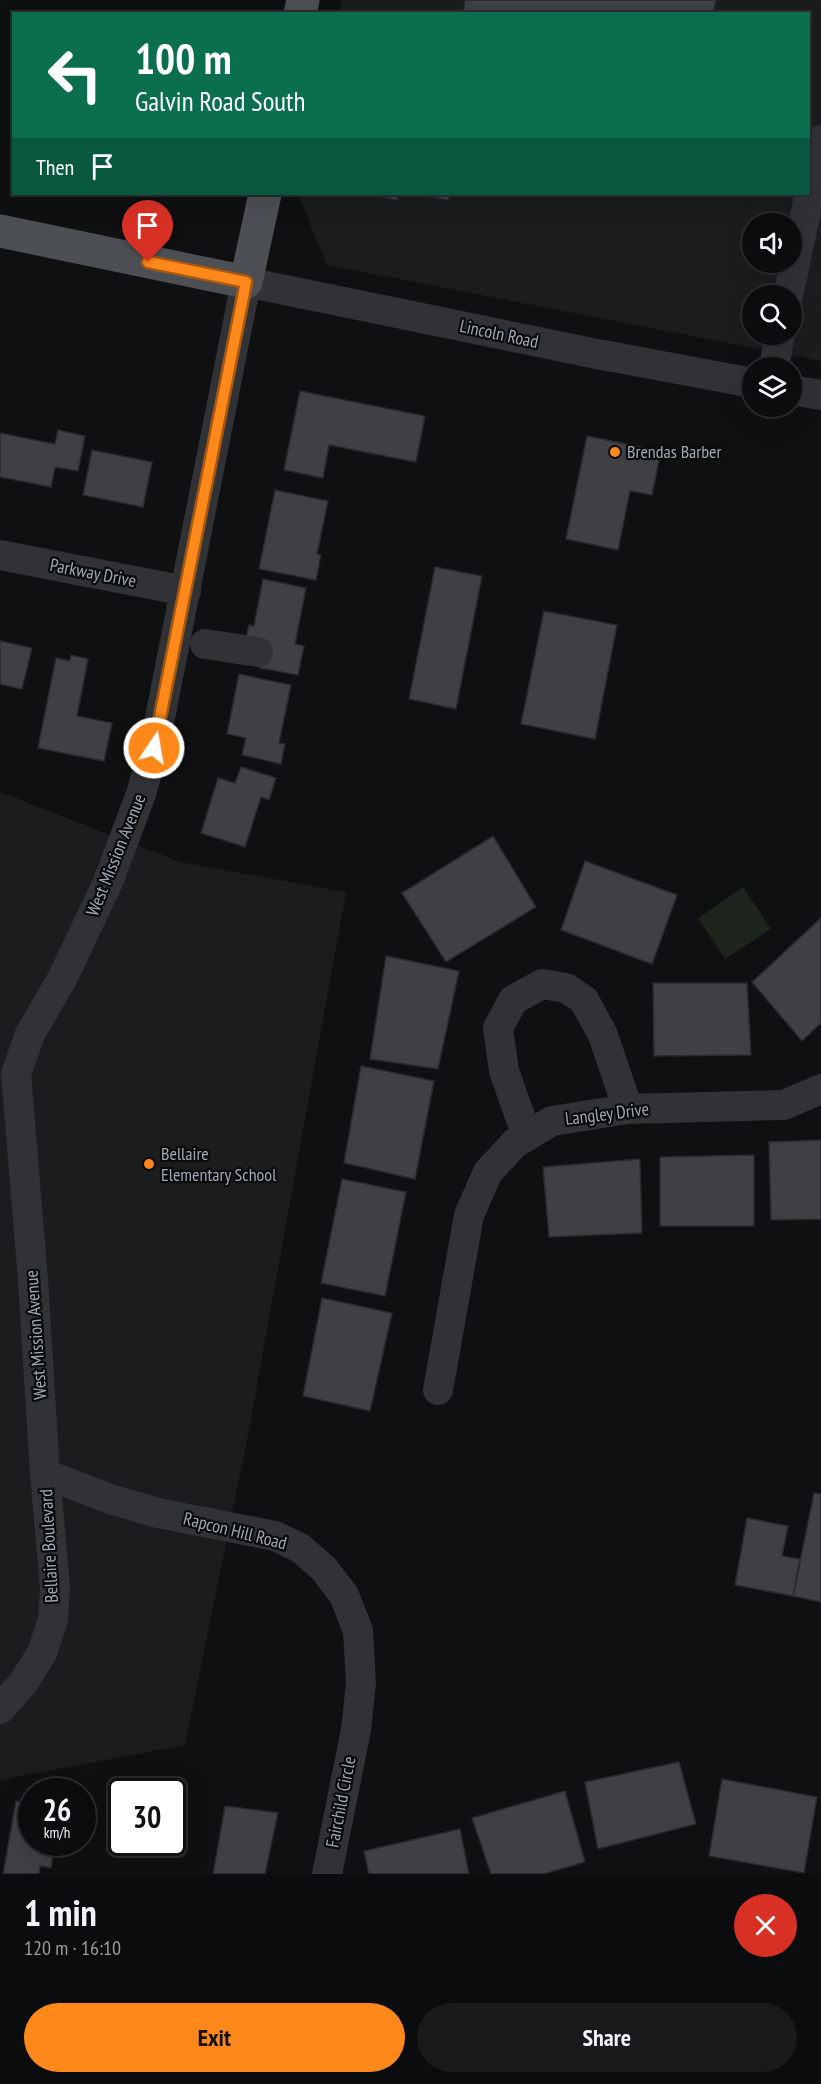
<!DOCTYPE html>
<html lang="en">
<head>
<meta charset="utf-8">
<style>
	body { margin:0; font-family:"PT Sans Narrow",sans-serif; background:#191a1b; color:#f1f3f6; height:100vh; display:flex; flex-direction:column; font-size:22px; white-space:nowrap }
	* { box-sizing:border-box; margin:0 }
	p { font-size:20px; color:#9a9b9d }
	.icon { flex:none; width:33px; height:33px; fill:none; stroke:currentColor; stroke-width:2; stroke-linecap:round; stroke-linejoin:round }
	.map { position:relative; height:1874px; overflow:hidden }
	.side { display:flex; flex-direction:column; background:#0b0c0d; flex:1 }
	.side>* { flex:none }
	.banner { position:absolute; left:12px; top:12px; width:798px; height:183px; border-radius:0px; box-shadow:0 6px 24px #0002,0 0 0 2px #2b2c2e; background:#0b6e4f; color:#fff; overflow:hidden }
	.tools { position:absolute; left:742px; top:213px; display:grid; gap:12px }
	.tools a { display:grid; place-items:center; width:60px; height:60px; border-radius:50%; background:#0b0c0d; box-shadow:0 6px 24px #0002,0 0 0 2px #2b2c2e; font-size:30px }
	.speed { position:absolute; left:18px; top:1778px; display:flex; gap:12px; font-size:30px; font-weight:700; text-align:center }
	.speed>* { display:grid; place-content:center; width:78px; height:78px; border-radius:50%; background:#0b0c0d; box-shadow:0 6px 24px #0002,0 0 0 2px #2b2c2e; line-height:1 }
	.speed small { font-size:15px; font-weight:400 }
	.speed .limit { border:3px solid #111; border-radius:9px; background:#fff; color:#111 }
	.pin { position:absolute; display:grid; place-items:center; width:51px; height:51px; color:#fff; margin:-62px -26px; border-radius:50% 50% 50% 0; rotate:-45deg; box-shadow:0 0 6px #0007 }
	.pin .icon { rotate:45deg }
	.me { position:absolute; width:66px; margin:-33px; rotate:12deg; stroke-linejoin:round; filter:drop-shadow(0 0 4px #0008) }
	.turn { display:flex; align-items:center; gap:21px; height:126px; padding:0 24px; font-size:27px }
	.turn .icon { width:78px; height:78px; stroke-width:2.5 }
	.turn b { display:block; font-size:42px; line-height:51px }
	.then { display:flex; align-items:center; height:57px; padding:0 24px; background:#0003; gap:12px; font-size:22px }
	.round { display:grid; place-items:center; flex:none; width:63px; height:63px; border-radius:32px; background:#191a1b }
	.head { display:flex; align-items:center; justify-content:space-between; height:102px; padding:0 24px }
	h1 { font-size:36px; font-weight:700; line-height:45px }
	.action { display:flex; gap:12px; margin-top:auto; padding:12px 24px }
	.action a { flex:1; height:69px; border-radius:36px; background:#fe881a; color:#111; font-size:24px; font-weight:700; line-height:69px; text-align:center }
	.action a+a { background:#191a1b; color:#f1f3f6 }
	.map>svg:first-child { display:block }
	.built { fill:#1b1c1e; fill-rule:evenodd }
	.green { fill:#1c241c }
	.building { fill:#3e4044; stroke:#292a2d; stroke-width:1.5 }
	.lines { fill:none; stroke-linecap:round; stroke-linejoin:round }
	.minor { stroke:#303236; stroke-width:30 }
	.major { stroke:#4c5055; stroke-width:33 }
	.route-casing { stroke:#a55811; stroke-width:15 }
	.route { stroke:#fe881a; stroke-width:10 }
	.poi-dot { fill:#fe881a; stroke:#0a0b0c; stroke-width:2 }
	.labels { text-anchor:middle; stroke-width:4.5; stroke-linejoin:round; paint-order:stroke }
	.street-label { font-size:18px; fill:#9fa9b3; stroke:#0a0b0c }
	.poi-label { font-size:18px; fill:#9fa9b3; stroke:#0a0b0c; text-anchor:start }
</style>
</head>
<body>
<div class="map">
<svg width="821" height="1874" viewBox="0 0 821 1874">
	<rect width="100%" height="100%" fill="#0f1011"/>
	<g class="built">
		<path d="M342,0H821V361L327,265L299,197L300,194H808V14L339,13ZM753,224H792V262H753ZM753,296H792V334H753Z"/>
		<path d="M0,792L180,862L346,892L248,1435L185,1745L0,1780Z"/>
	</g>
	<path class="green" d="M743,887L771,929L725,959L698,918Z"/>
	<g class="building">
		<path d="M465,0H716L713,14H463Z"/>
		<path d="M374,194H398L397,200L373,195Z"/>
		<path d="M415,194H450L448,200Z"/>
		<path d="M300,391L425,416L416,462L329,445L323,478L284,470Z"/>
		<path d="M58,430L85,436L78,471L55,467L51,487L0,477V433L55,444Z"/>
		<path d="M587,436L661,451L652,495L630,491L618,550L566,539Z"/>
		<path d="M92,450L152,462L143,507L83,495Z"/>
		<path d="M275,490L328,501L317,554L321,555L316,580L259,569Z"/>
		<path d="M435,567L482,576L456,709L409,699Z"/>
		<path d="M263,579L306,588L295,644L304,646L298,675L260,668L264,646L245,642L249,625L254,626Z"/>
		<path d="M544,611L617,625L595,739L521,724Z"/>
		<path d="M0,641L32,648L22,689L0,684Z"/>
		<path d="M71,655L88,659L77,716L112,723L104,761L38,748L56,658L70,661Z"/>
		<path d="M239,674L291,685L279,743L285,744L281,764L242,755L246,738L227,734Z"/>
		<path d="M241,767L276,778L269,800L261,797L245,847L201,833L218,778L235,783Z"/>
		<path d="M493,836L536,907L446,962L402,893Z"/>
		<path d="M585,861L677,895L652,964L561,930Z"/>
		<path d="M821,918V1023L802,1041L752,982Z"/>
		<path d="M386,956L459,971L438,1069L370,1059Z"/>
		<path d="M653,983H747L751,1055L654,1056Z"/>
		<path d="M361,1066L434,1081L415,1179L344,1163Z"/>
		<path d="M821,1140V1219L771,1220L769,1142Z"/>
		<path d="M754,1155V1226H660V1157Z"/>
		<path d="M640,1159L642,1233L549,1237L543,1167Z"/>
		<path d="M342,1179L406,1192L385,1296L321,1283Z"/>
		<path d="M322,1298L392,1313L370,1411L303,1396Z"/>
		<path d="M814,1493L821,1494V1602L793,1596Z"/>
		<path d="M747,1518L788,1526L782,1556L800,1559L793,1596L735,1585Z"/>
		<path d="M679,1762L696,1824L598,1849L585,1782Z"/>
		<path d="M722,1779L817,1797L804,1873L709,1856Z"/>
		<path d="M565,1791L585,1862L543,1874H491L472,1818Z"/>
		<path d="M16,1801L32,1804V1842H55L51,1868L40,1866L39,1874H3Z"/>
		<path d="M225,1806L278,1813L265,1874H213Z"/>
		<path d="M460,1829L469,1874H369L364,1851Z"/>
	</g>
	<g class="lines">
		<g class="minor">
			<path d="M788,296L821,140"/>
			<path d="M774,368L780,334"/>
			<path d="M792,390L821,395"/>
			<path d="M0,555L186,591"/>
			<path d="M205,644L258,652"/>
			<path d="M527,1136L504,1071L498,1028L513,1000L542,984L566,988L584,1000L603,1035L628,1109"/>
			<path d="M438,1390L469,1215L488,1172L515,1143L552,1121L628,1109L784,1105L821,1089"/>
			<path d="M45,1474L110,1499L158,1513L275,1536L300,1548L323,1568L344,1595L358,1631L361,1683L356,1730L327,1874"/>
			<path d="M0,1709L23,1683L42,1653L53,1619L55,1587L45,1474L33,1280L16,1074L30,1034L62,979L108,882L141,794L154,748L246,282L592,353L753,383"/>
		</g>
		<g class="major">
			<path d="M300,14L303,0"/>
			<path d="M0,231L246,282L265,194"/>
		</g>
	</g>
	<g class="lines">
		<defs>
			<path id="route" d="M148,262L246,282L154,748"/>
		</defs>
		<use href="#route" class="route-casing"/>
		<use href="#route" class="route"/>
	</g>
	<g class="poi-dot">
		<circle cx="615" cy="452" r="6"/>
		<circle cx="149" cy="1164" r="6"/>
	</g>
	<g class="labels">
		<g class="street-label">
			<text transform="translate(499 334) rotate(12)" y="6">Lincoln Road</text>
			<text transform="translate(93 573) rotate(11)" y="6">Parkway Drive</text>
			<text transform="translate(116 855) rotate(-68)" y="6">West Mission Avenue</text>
			<text transform="translate(607 1114) rotate(-7)" y="6">Langley Drive</text>
			<text transform="translate(36 1335) rotate(-94)" y="6">West Mission Avenue</text>
			<text transform="translate(235 1531) rotate(14)" y="6">Rapcon Hill Road</text>
			<text transform="translate(49 1546) rotate(-93)" y="6">Bellaire Boulevard</text>
			<text transform="translate(341 1802) rotate(-79)" y="6">Fairchild Circle</text>
		</g>
		<g class="poi-label">
			<text x="627" y="458">Brendas Barber</text>
			<text x="161" y="1160">Bellaire<tspan x="161" dy="21">Elementary School</tspan></text>
		</g>
	</g>
</svg>
<div class="tools">
<a><svg class="icon" aria-label="sound" viewBox="0 0 24 24"><path d="M4 9h4l5-4v14l-5-4H4zM17 9q2 3 0 6"/></svg></a>
<a><svg class="icon" aria-label="search" viewBox="0 0 24 24"><circle cx="10" cy="10" r="6"/><path d="M15 15l6 6"/></svg></a>
<a><svg class="icon" aria-label="layers" viewBox="0 0 24 24"><path d="M12 4l9 5-9 5-9-5zM3 14l9 5 9-5"/></svg></a>
</div>
<div class="speed"><div>26<small>km/h</small></div><div class="limit">30</div></div>
<div class="pin" style="left:148px;top:262px;background:#d93025"><svg class="icon" aria-label="arrive" viewBox="0 0 24 24"><path d="M6 21V4h12l-3 4 3 4H6"/></svg></div>
<svg class="me" style="left:154px;top:748px" viewBox="-20 -20 40 40"><circle r="17" fill="#fe881a" stroke="#fff" stroke-width="3"/><path d="M0-11L8 9 0 5-8 9z" fill="#fff"/></svg>
<div class="banner">
<div class="turn"><svg class="icon" aria-label="left" viewBox="0 0 24 24"><path d="M17 20v-9H6M10 6l-5 5 5 5"/></svg><div><b>100 m</b>Galvin Road South</div></div>
<div class="then">Then<svg class="icon" aria-label="arrive" viewBox="0 0 24 24"><path d="M6 21V4h12l-3 4 3 4H6"/></svg></div>
</div>
</div>
<section class="side">
<div class="head"><div><h1>1 min</h1><p>120 m · 16:10</p></div><a class="round" style="background:#d93025;color:#fff"><svg class="icon" aria-label="close" viewBox="0 0 24 24"><path d="M6 6l12 12M18 6L6 18"/></svg></a></div>
<div class="action"><a>Exit</a><a>Share</a></div>
</section>
</body>
</html>
